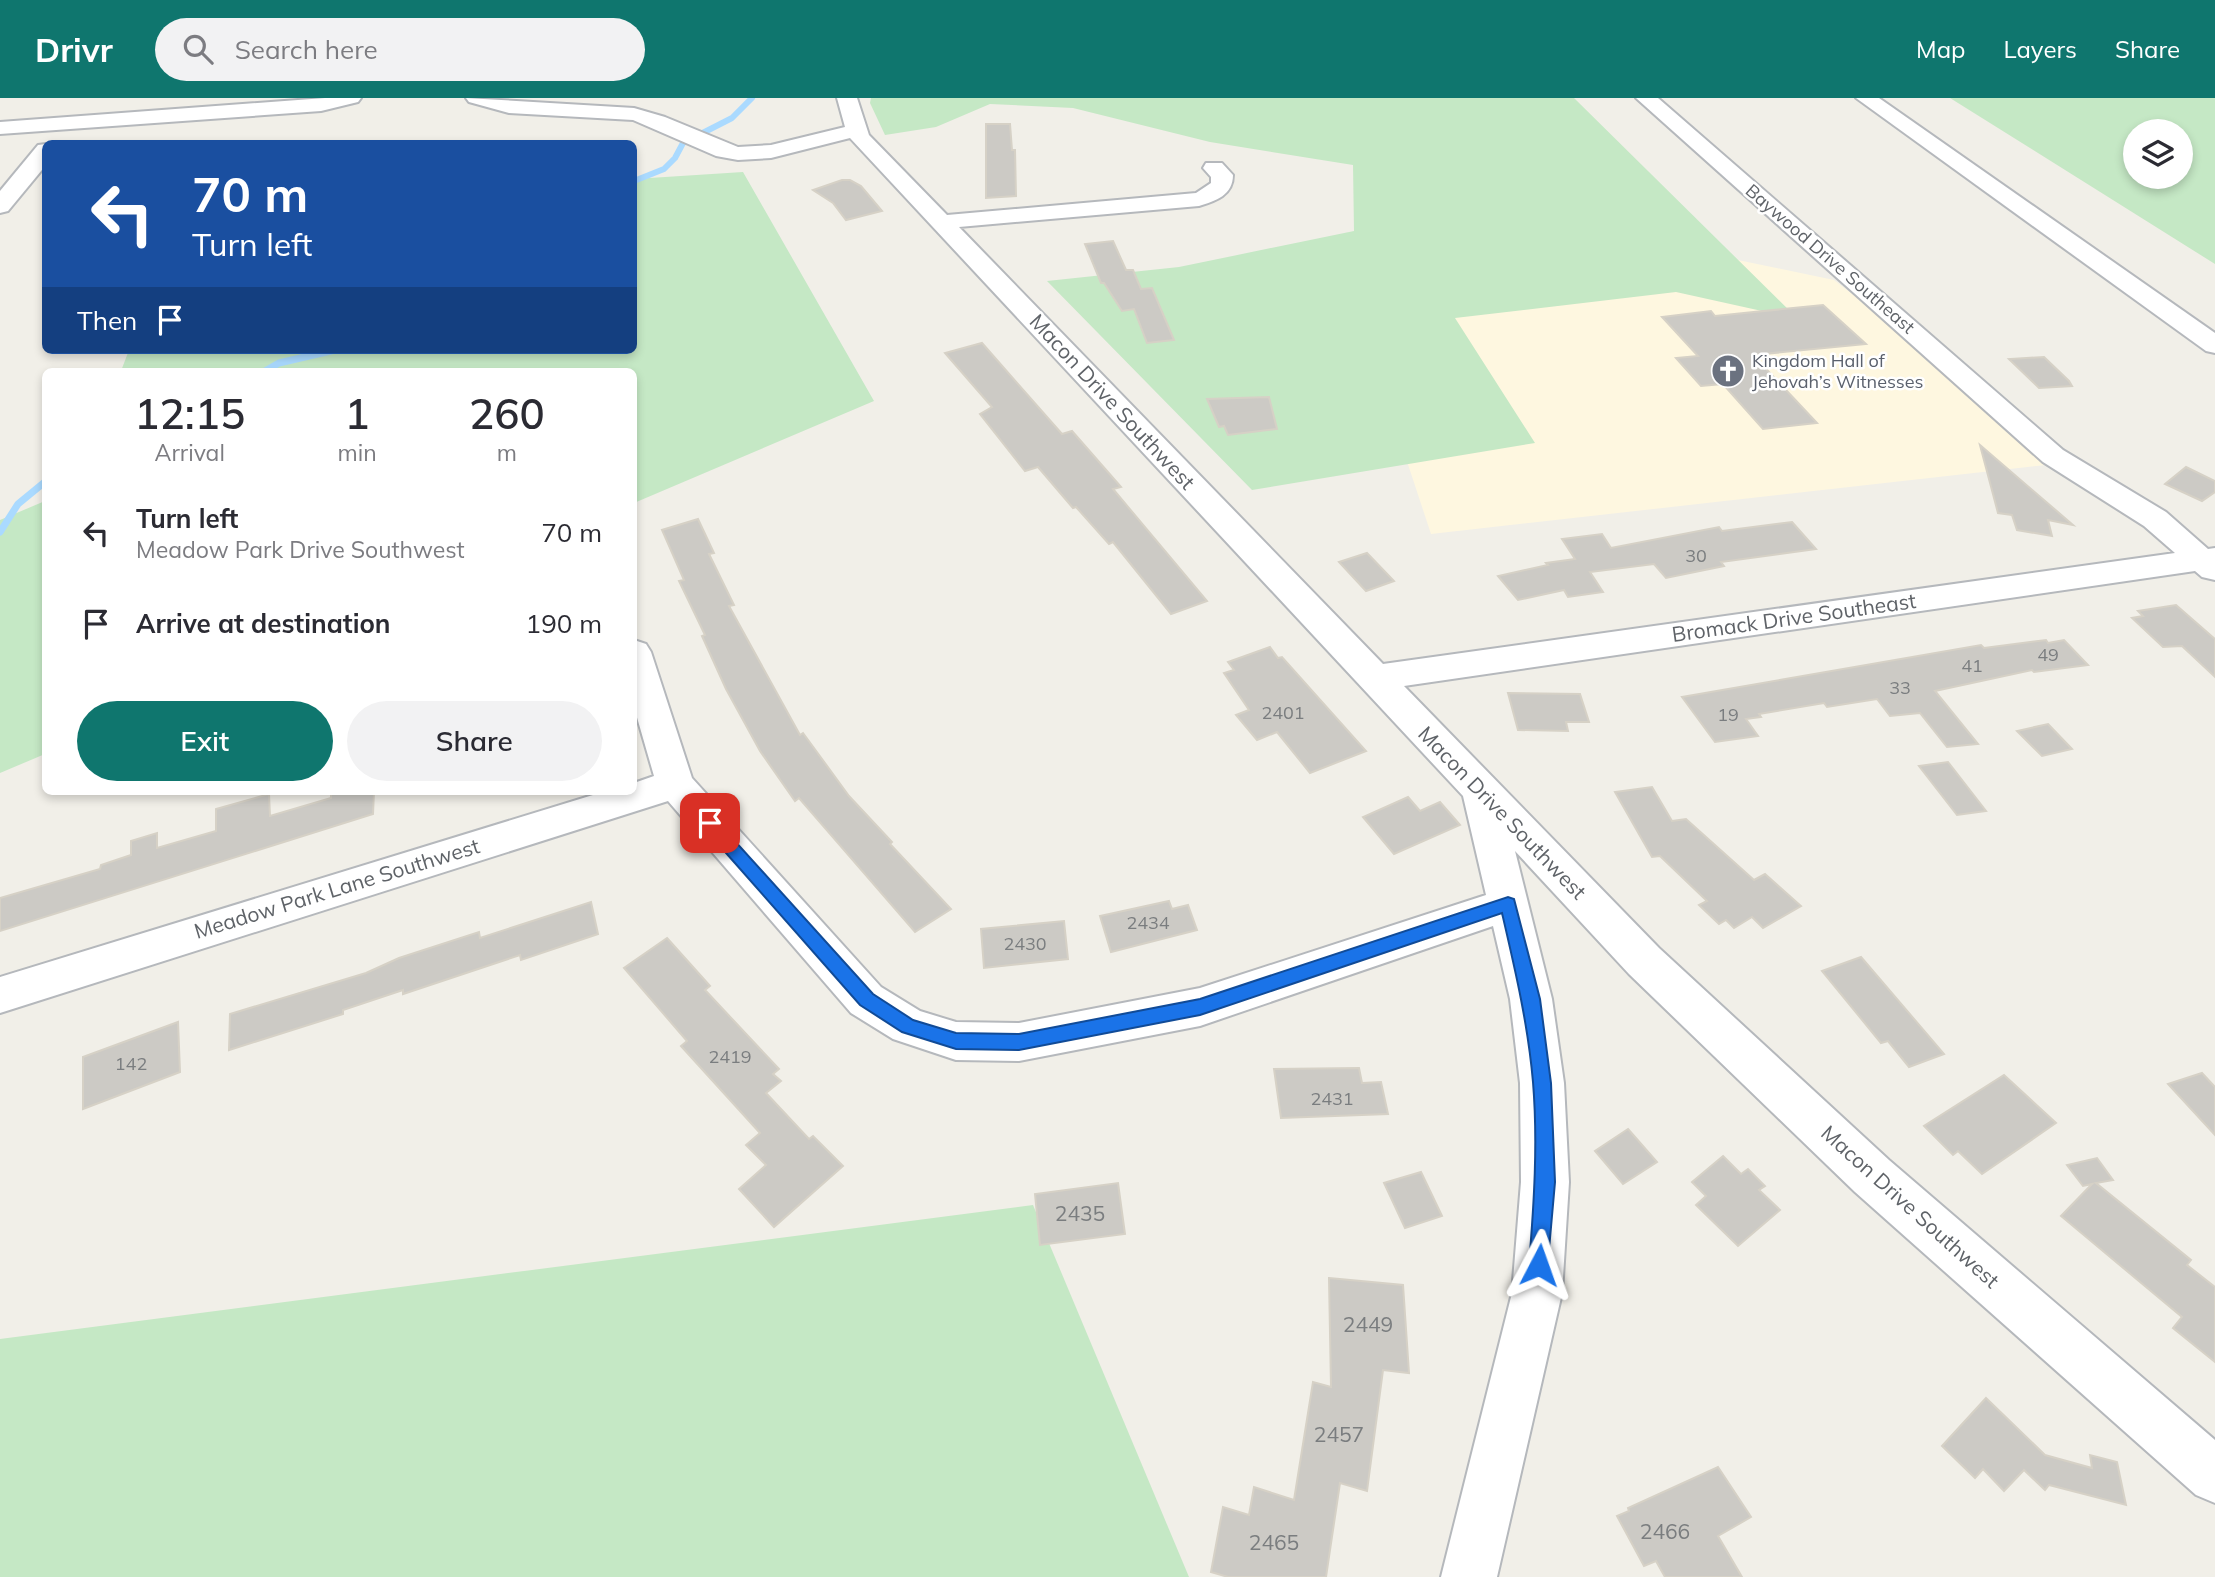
<!DOCTYPE html>
<html lang="en">
<head>
<meta charset="utf-8">
<style>
	body { margin:0; font-family:Mulish,sans-serif; background:#f2f2f3; color:#2b2b33; height:100vh; display:flex; flex-direction:column; font-size:26px; white-space:nowrap }
	* { box-sizing:border-box; margin:0 }
	p { font-size:23px; color:#7c7c81 }
	.icon { flex:none; width:38px; height:38px; fill:none; stroke:currentColor; stroke-width:2; stroke-linecap:round; stroke-linejoin:round }
	.map { position:relative; flex:1; overflow:hidden }
	.panel { position:absolute; left:42px; top:270px; width:595px; height:427px; display:flex; flex-direction:column; background:#fff; border-radius:10px; box-shadow:0 4px 10px #0003 }
	.panel>* { flex:none }
	.hud { position:absolute; left:42px; top:42px; width:595px; height:214px; border-radius:10px; box-shadow:0 4px 10px #0003; background:#1a4fa0; color:#fff; overflow:hidden }
	.buttons { position:absolute; left:2123px; top:21px; display:grid; gap:14px }
	.buttons a { display:grid; place-items:center; width:70px; height:70px; border-radius:50%; background:#fff; box-shadow:0 4px 10px #0003; font-size:35px }
	.pin { position:absolute; display:grid; place-items:center; width:60px; height:60px; color:#fff; margin:-30px; border-radius:14px; box-shadow:0 4px 10px #0006 }
	.me { position:absolute; width:77px; margin:-38px; rotate:4deg; stroke-linejoin:round; filter:drop-shadow(0 0 5px #0008) }
	.turn { display:flex; align-items:center; gap:24px; height:147px; padding:0 35px; font-size:32px }
	.turn .icon { width:91px; height:91px; stroke-width:2.5 }
	.turn b { display:block; font-size:49px; line-height:60px }
	.then { display:flex; align-items:center; height:66px; padding:0 35px; background:#0003; gap:14px; font-size:26px }
	.eta { display:flex; justify-content:space-evenly; align-items:center; height:119px; text-align:center }
	.eta b { font-size:42px; font-weight:600; line-height:49px }
	.button { display:flex; gap:14px; margin-top:auto; padding:14px 35px }
	.button a { flex:1; height:80px; border-radius:42px; background:#0f766e; color:#fff; font-size:28px; font-weight:600; line-height:80px; text-align:center }
	.button a+a { background:#f2f2f3; color:#2b2b33 }
	ul { padding:0; list-style:none }
	li { display:flex; align-items:center; gap:21px; height:91px; padding:0 35px }
	li div { flex:1 }
	li b { display:block; font-size:26px }
	li em { font-style:normal }
	header { display:flex; align-items:center; gap:42px; box-sizing:border-box; height:98px; padding:0 35px; background:#0f766e; color:#fff }
	header strong { font-size:33px }
	nav { display:flex; gap:38px; margin-inline-start:auto; font-size:24px }
	.search { width:490px; height:63px; background:#f2f2f3; display:flex; align-items:center; gap:18px; box-sizing:border-box; padding:0 24px; border-radius:38px; color:#7c7c81; font-size:26px }
	.map>svg:first-child { display:block }
	.commercial { fill:#fef7e0 }
	.green { fill:#c5e8c5; fill-rule:evenodd }
	.lines { fill:none; stroke-linecap:round; stroke-linejoin:round }
	.stream-far1 { stroke:#aadaff; stroke-width:6 }
	.stream { stroke:#aadaff; stroke-width:7 }
	.building { fill:#cccac5; stroke:#d6d1c6; stroke-width:2 }
	.minor-casing { stroke:#b5b8bc; stroke-width:4 }
	.minor { fill:#fff; fill-rule:evenodd }
	.route { fill:#1a73e8; stroke:#114b97; stroke-width:2 }
	.labels { text-anchor:middle; stroke-width:5; stroke-linejoin:round; paint-order:stroke }
	.far-street-label { font-size:18px; fill:#5f6368; stroke:#fff }
	.far-worship-label { font-size:18px; fill:#5b616d; stroke:#fff; text-anchor:start }
	.number-label { font-size:18px; fill:#7a7d7f }
	.street-label { font-size:21px; fill:#5f6368; stroke:#fff }
	.near-number-label { font-size:21px; fill:#7a7d7f }
</style>
</head>
<body>
<header>
<strong>Drivr</strong>
<div class="search"><svg class="icon" aria-label="search" viewBox="0 0 24 24"><circle cx="10" cy="10" r="6"/><path d="M15 15l6 6"/></svg>Search here</div>
<nav><a>Map</a><a>Layers</a><a>Share</a></nav>
</header>
<div class="map">
<svg width="2215" height="1479" viewBox="0 0 2215 1479">
	<rect width="100%" height="100%" fill="#f1efe8"/>
	<path class="commercial" d="M1685,151L1834,182L2072,364L1431,436L1355,206Z"/>
	<g class="green">
		<path d="M871,0H1574L1798,221L1676,194L1455,220L1535,345L1252,392L1047,183L1179,169L1354,133L1353,67L1210,44L1073,10L990,6L936,29L885,37L870,5Z"/>
		<path d="M1950,0H2215V166ZM2180,33V79H2135V33Z"/>
		<path d="M743,74L874,303L634,405V273H121L129,252H634V81Z"/>
		<path d="M45,403V656L0,675V422Z"/>
		<path d="M1033,1107L1189,1479H0V1241Z"/>
	</g>
	<g class="lines">
		<path class="stream-far1" d="M634,83L664,71L675,60L683,45L732,20L752,0"/>
		<g class="stream">
			<path d="M265,273L279,265L335,252"/>
			<path d="M0,434L18,406L46,383"/>
		</g>
	</g>
	<g class="building">
		<path d="M986,26H1010L1012,52H1015L1016,98L986,100Z"/>
		<path d="M842,82H850L861,88L882,113L846,122L833,105L813,92Z"/>
		<path d="M1113,143L1126,172H1133L1141,191L1152,190L1174,242L1147,245L1134,211L1122,213L1104,185H1101L1085,146Z"/>
		<path d="M1823,207L1866,246L1753,257L1817,325L1763,331L1723,286L1701,288L1676,260L1698,258L1662,219L1711,213L1715,218Z"/>
		<path d="M982,245L1062,336L1072,333L1121,389L1113,391L1207,503L1171,516L1113,444L1109,446L1076,409L1073,410L1038,369L1025,373L980,316L992,309L945,255Z"/>
		<path d="M2044,259L2069,283L2072,288L2039,290L2009,261Z"/>
		<path d="M1269,299L1277,331L1228,337L1224,328L1219,329L1207,301Z"/>
		<path d="M1980,347L2073,427L2048,422L2052,438L2017,432L2012,417L1998,415Z"/>
		<path d="M2186,369L2215,383V394L2202,403L2165,386Z"/>
		<path d="M698,421L714,455L709,456L734,507L729,508L800,637L803,635L849,698L892,744L890,746L951,811L915,834L799,700L795,703L760,653L726,591L702,538L705,537L679,483L684,482L662,432Z"/>
		<path d="M1792,424L1816,451L1721,464L1724,468L1666,480L1654,466L1590,474L1603,494L1568,499L1564,492L1518,502L1498,478L1548,467L1546,465L1575,461L1562,441L1602,436L1611,450L1719,429L1722,433Z"/>
		<path d="M1367,455L1394,483L1366,493L1339,464Z"/>
		<path d="M2176,507L2215,541V579L2182,548L2163,549L2132,520L2143,518L2138,513Z"/>
		<path d="M2046,542L2048,545L2064,542L2088,567L2034,574L2032,572L1935,593L1978,646L1947,649L1920,615L1890,618L1877,601L1827,609L1824,605L1759,616L1761,619L1746,621L1758,638L1715,644L1682,599L1981,547L1984,550Z"/>
		<path d="M1270,549L1278,560L1282,559L1366,653L1310,675L1277,634L1257,642L1236,617L1249,612L1224,575L1234,572L1228,564Z"/>
		<path d="M1508,595L1580,596L1589,624H1566L1568,633L1518,632Z"/>
		<path d="M2048,626L2072,651L2042,658L2017,633Z"/>
		<path d="M1948,664L1986,713L1957,717L1919,668Z"/>
		<path d="M1652,689L1672,723L1686,721L1754,782L1765,776L1801,808L1763,830L1752,819L1734,830L1726,822L1719,826L1699,807L1707,803L1660,758L1652,759L1615,694Z"/>
		<path d="M331,693H374L373,716L0,833V800L100,771L101,767L131,757V743L157,735V750L216,733V711L269,696L270,718L331,700Z"/>
		<path d="M1408,699L1420,713L1440,704L1460,727L1394,756L1363,719Z"/>
		<path d="M1169,803L1172,811L1188,807L1197,832L1111,854L1100,818Z"/>
		<path d="M591,804L598,836L521,862L520,857L403,896V892L343,912V916L229,952L230,916L366,875L399,860L479,834L480,840Z"/>
		<path d="M1064,823L1068,861L984,870L981,831Z"/>
		<path d="M667,840L710,888L705,892L779,971L773,976L781,983L766,995L809,1041L813,1038L843,1068L774,1129L739,1091L766,1067L746,1047L760,1035L681,948L687,943L624,870Z"/>
		<path d="M1861,859L1944,956L1909,969L1888,943L1881,945L1822,873Z"/>
		<path d="M178,924L180,974L83,1011V959Z"/>
		<path d="M1359,970L1362,985L1381,984L1388,1016L1281,1020L1274,971Z"/>
		<path d="M2202,975L2215,989V1037L2168,986Z"/>
		<path d="M2004,977L2056,1025L1982,1076L1958,1053L1953,1057L1924,1028Z"/>
		<path d="M1628,1031L1657,1064L1623,1086L1595,1053Z"/>
		<path d="M1723,1058L1741,1076L1748,1071L1765,1088L1759,1092L1780,1112L1738,1148L1696,1107L1706,1098L1692,1084Z"/>
		<path d="M2097,1060L2113,1082L2096,1085L2191,1162L2187,1167L2215,1189V1264L2173,1230L2182,1219L2061,1118L2092,1086L2083,1088L2067,1067Z"/>
		<path d="M1421,1074L1442,1118L1405,1130L1384,1085Z"/>
		<path d="M1118,1085L1125,1136L1040,1147L1035,1096Z"/>
		<path d="M1329,1180L1403,1187L1409,1275L1383,1272L1367,1393L1340,1385L1326,1479H1228L1211,1474L1223,1409L1249,1417L1254,1389L1294,1402L1313,1284L1331,1289Z"/>
		<path d="M1986,1300L2045,1357L2092,1370L2090,1357L2117,1364L2126,1407L2049,1387L2045,1392L2024,1372L2004,1393L1983,1371L1975,1380L1942,1348Z"/>
		<path d="M1718,1369L1751,1419L1718,1438L1742,1479H1665L1656,1463L1644,1468L1617,1418L1629,1413L1628,1410Z"/>
	</g>
	<g class="lines">
		<defs>
			<g id="minor">
				<path d="M325,0H361L358,4L321,13L0,36V24Z"/>
				<path d="M466,0L634,10L665,19L738,49L771,47L845,29L837,0H857L869,37L947,117L1196,95L1211,85V79L1203,70L1206,65H1222L1233,77C1233,97 1216,103 1199,108L959,129L1383,566L2175,455L2144,428L2043,364L1636,0H1658L2063,352L2166,414L2208,451L2215,450V482L2202,479L2195,473L1404,588L1659,850L1889,1062L2215,1342V1405L2196,1397L1855,1094L1629,876L1515,753L1552,901L1564,985L1569,1084L1562,1195L1497,1479H1441L1512,1195L1521,1084L1520,985L1510,901L1493,828L1200,928L1019,963L956,962L893,941L851,915L668,703L0,915V879L606,693H634V685L654,678L634,609V542L646,546L651,554L692,680L881,889L920,913L956,924L1019,925L1200,890L1486,797L1463,698L850,40L771,60L738,62L716,58L633,22L509,15L469,4Z"/>
				<path d="M1856,0H1879L2215,235V255L2206,253Z"/>
				<path d="M46,46V67L8,113L0,115V93L38,47Z"/>
			</g>
		</defs>
		<use href="#minor" class="minor-casing"/>
		<use href="#minor" class="minor"/>
	</g>
	<path class="route" d="M710,719L715,721L873,896L913,922L956,935L1019,936L1200,901L1508,799L1514,801L1540,901L1551,985L1555,1084L1547,1174L1539,1177L1532,1174L1529,1167C1534,1106 1538,1045 1533,984C1528,926 1515,871 1502,815L1200,917L1019,952L956,951L902,934L860,907L704,730V721Z"/>
	<defs>
		<symbol id="church-disc" viewBox="-11 -11 22 22"><circle r="9.5" fill="#6b7280" stroke="#fff"/><path d="M-1.2-6h2.4v3.5h3.3v2.4h-3.3V6h-2.4V-.1h-3.3v-2.4h3.3Z" fill="#fff"/></symbol>
	</defs>
	<g fill-rule="evenodd">
		<use href="#church-disc" x="1709" y="254" width="38" height="38"/>
	</g>
	<g class="labels">
		<g class="far-street-label">
			<text transform="translate(1830 161) rotate(41)" y="6">Baywood Drive Southeast</text>
		</g>
		<g class="far-worship-label">
			<text x="1752" y="269">Kingdom Hall of<tspan x="1752" dy="21">Jehovah’s Witnesses</tspan></text>
		</g>
		<g class="number-label">
			<text x="1696" y="464">30</text>
			<text x="2048" y="563">49</text>
			<text x="1972" y="574">41</text>
			<text x="1900" y="596">33</text>
			<text x="1283" y="621">2401</text>
			<text x="1728" y="623">19</text>
			<text x="1148" y="831">2434</text>
			<text x="1025" y="852">2430</text>
			<text x="730" y="965">2419</text>
			<text x="131" y="972">142</text>
			<text x="1332" y="1007">2431</text>
		</g>
		<g class="street-label">
			<text transform="translate(1112 304) rotate(47)" y="7">Macon Drive Southwest</text>
			<text transform="translate(1794 520) rotate(-8)" y="7">Bromack Drive Southeast</text>
			<text transform="translate(1502 715) rotate(46)" y="7">Macon Drive Southwest</text>
			<text transform="translate(337 791) rotate(-17)" y="7">Meadow Park Lane Southwest</text>
			<text transform="translate(1910 1109) rotate(42)" y="7">Macon Drive Southwest</text>
		</g>
		<g class="near-number-label">
			<text x="1080" y="1123">2435</text>
			<text x="1368" y="1234">2449</text>
			<text x="1339" y="1344">2457</text>
			<text x="1665" y="1441">2466</text>
			<text x="1274" y="1452">2465</text>
		</g>
	</g>
</svg>
<div class="buttons">
<a><svg class="icon" aria-label="layers" viewBox="0 0 24 24"><path d="M12 4l9 5-9 5-9-5zM3 14l9 5 9-5"/></svg></a>
</div>
<div class="pin" style="left:710px;top:725px;background:#d93025"><svg class="icon" aria-label="arrive" viewBox="0 0 24 24"><path d="M6 21V4h12l-3 4 3 4H6"/></svg></div>
<svg class="me" style="left:1539px;top:1167px" viewBox="-20 -20 40 40"><path d="M0-17L14 15 0 8-14 15z" fill="#1a73e8" stroke="#fff" stroke-width="4"/></svg>
<div class="hud">
<div class="turn"><svg class="icon" aria-label="left" viewBox="0 0 24 24"><path d="M17 20v-9H6M10 6l-5 5 5 5"/></svg><div><b>70 m</b>Turn left</div></div>
<div class="then">Then<svg class="icon" aria-label="arrive" viewBox="0 0 24 24"><path d="M6 21V4h12l-3 4 3 4H6"/></svg></div>
</div>
<section class="panel">
<div class="eta">
<div><b>12:15</b><p>Arrival</p></div>
<div><b>1</b><p>min</p></div>
<div><b>260</b><p>m</p></div>
</div>
<ul>
<li><svg class="icon" aria-label="left" viewBox="0 0 24 24"><path d="M17 20v-9H6M10 6l-5 5 5 5"/></svg><div><b>Turn left</b><p>Meadow Park Drive Southwest</p></div><em>70 m</em></li>
<li><svg class="icon" aria-label="arrive" viewBox="0 0 24 24"><path d="M6 21V4h12l-3 4 3 4H6"/></svg><div><b>Arrive at destination</b></div><em>190 m</em></li>
</ul>
<div class="button"><a>Exit</a><a>Share</a></div>
</section>
</div>
</body>
</html>
